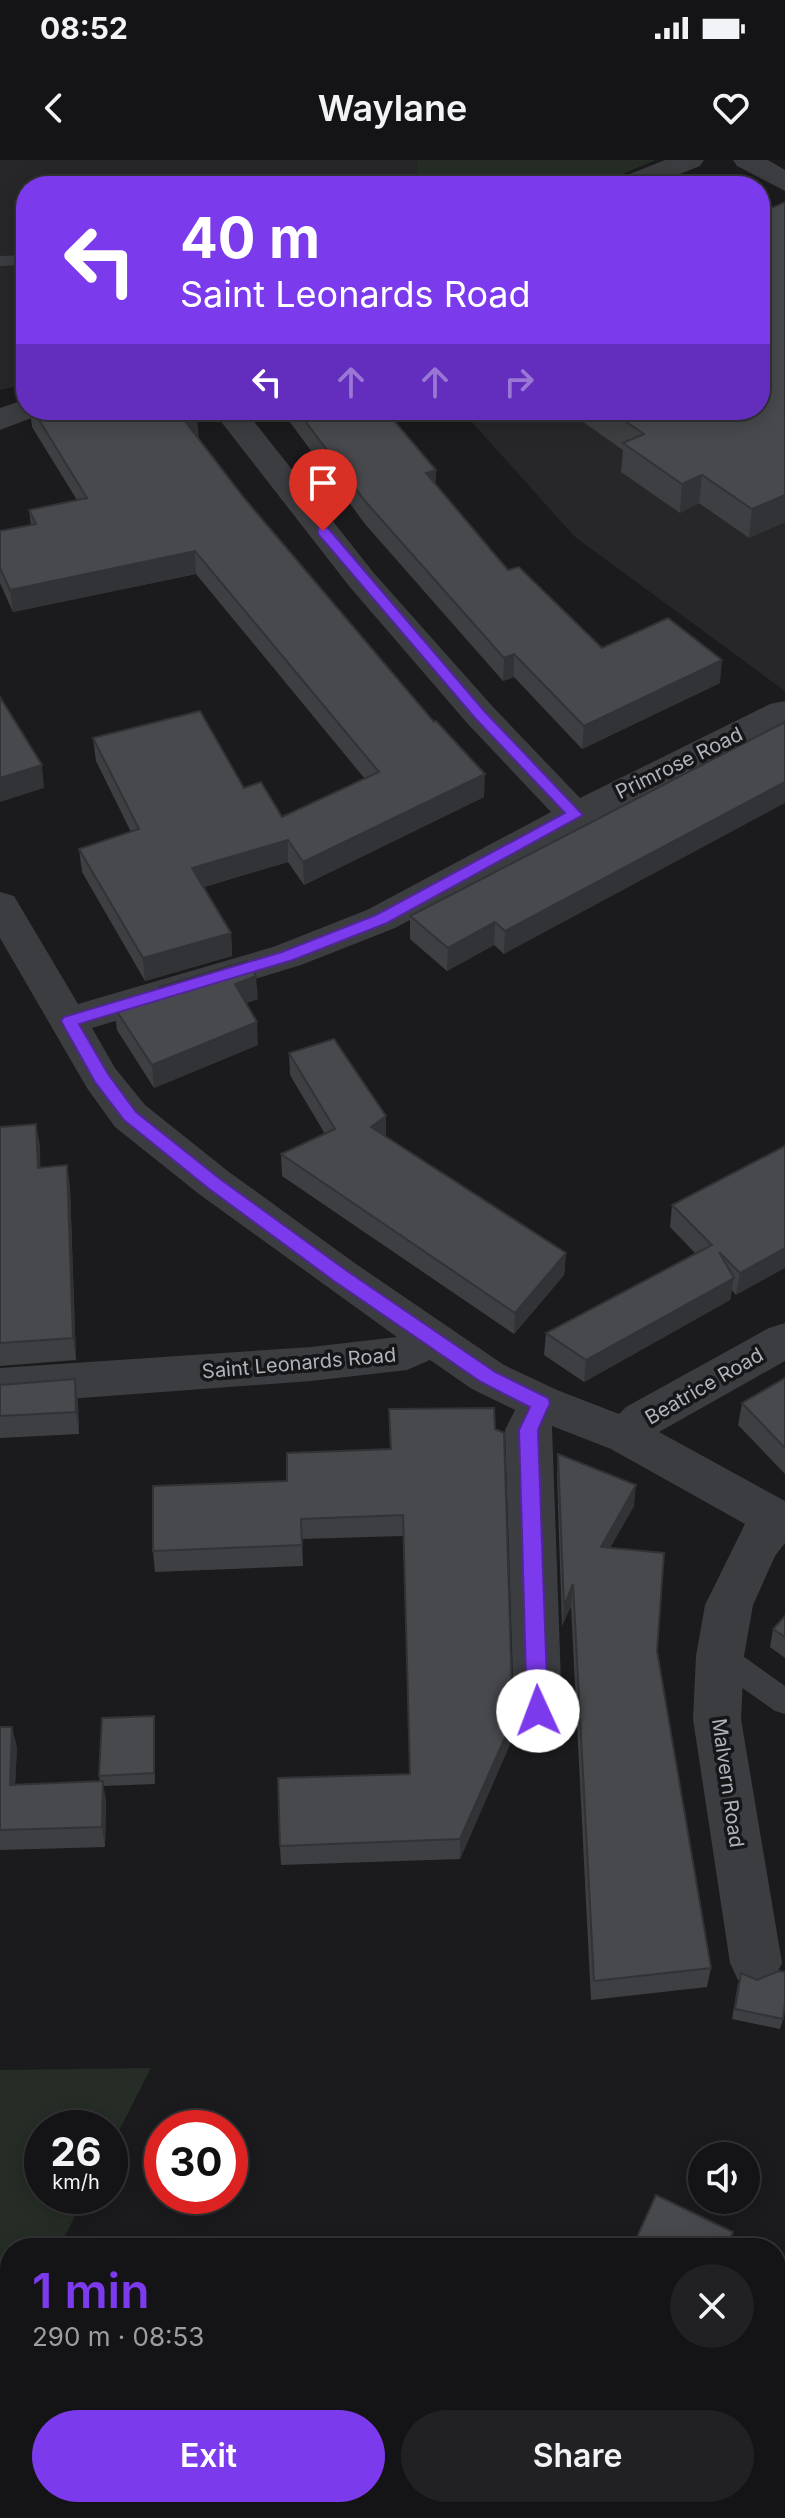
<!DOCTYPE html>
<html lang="en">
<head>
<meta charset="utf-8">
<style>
	body { margin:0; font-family:Inter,sans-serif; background:#212123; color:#f1f3f6; height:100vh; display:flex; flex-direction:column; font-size:30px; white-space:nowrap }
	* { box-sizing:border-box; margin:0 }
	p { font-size:26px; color:#9d9ea1 }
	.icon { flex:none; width:44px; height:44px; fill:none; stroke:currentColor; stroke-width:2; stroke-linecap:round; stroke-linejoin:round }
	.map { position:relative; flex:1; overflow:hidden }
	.panel { position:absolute; left:0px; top:2078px; width:786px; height:280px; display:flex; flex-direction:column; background:#141416; border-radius:32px 32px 0 0; box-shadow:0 4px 20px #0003,0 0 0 2px #333335 }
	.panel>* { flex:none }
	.top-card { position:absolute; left:16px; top:16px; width:754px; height:244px; border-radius:32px; box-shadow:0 4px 20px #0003,0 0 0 2px #333335; background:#7c3aed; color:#fff; overflow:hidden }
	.buttons { position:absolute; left:688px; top:1982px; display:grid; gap:16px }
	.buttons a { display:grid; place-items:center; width:72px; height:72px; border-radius:50%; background:#141416; box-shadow:0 4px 20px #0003,0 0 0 2px #333335; font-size:40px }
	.speed { position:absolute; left:24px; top:1950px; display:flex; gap:16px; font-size:40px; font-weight:700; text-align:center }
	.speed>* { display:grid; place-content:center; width:104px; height:104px; border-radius:50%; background:#141416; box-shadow:0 4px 20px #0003,0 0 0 2px #333335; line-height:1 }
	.speed small { font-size:20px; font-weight:400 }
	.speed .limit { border:12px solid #d22; background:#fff; color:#111 }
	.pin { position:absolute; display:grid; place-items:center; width:68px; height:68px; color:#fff; margin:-82px -34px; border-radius:50% 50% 50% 0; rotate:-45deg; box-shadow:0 0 8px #0007 }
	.pin .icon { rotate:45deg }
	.me { position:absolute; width:88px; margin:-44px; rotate:358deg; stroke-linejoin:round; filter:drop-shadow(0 0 6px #0008) }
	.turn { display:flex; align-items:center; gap:28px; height:168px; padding:0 32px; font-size:36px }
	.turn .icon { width:104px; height:104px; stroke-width:2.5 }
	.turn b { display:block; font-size:56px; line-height:68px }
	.lanes { display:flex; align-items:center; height:76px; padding:0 32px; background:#0003; justify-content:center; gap:40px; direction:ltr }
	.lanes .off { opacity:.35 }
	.round { display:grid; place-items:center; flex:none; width:84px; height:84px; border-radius:42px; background:#212123 }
	.headline { display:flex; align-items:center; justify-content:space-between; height:136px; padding:0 32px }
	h1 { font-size:48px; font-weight:600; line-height:60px; color:#7c3aed }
	.action { display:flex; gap:16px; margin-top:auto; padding:16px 32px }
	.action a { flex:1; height:92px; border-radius:48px; background:#7c3aed; color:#fff; font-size:32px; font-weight:600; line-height:92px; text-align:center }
	.action a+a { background:#212123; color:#f1f3f6 }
	.status { display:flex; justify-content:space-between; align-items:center; height:56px; padding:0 40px; background:#141416; direction:ltr }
	.status svg { height:22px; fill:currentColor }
	header { display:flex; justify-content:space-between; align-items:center; height:104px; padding:0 32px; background:#141416; font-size:36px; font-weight:600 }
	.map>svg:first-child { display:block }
	.built { fill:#27272a }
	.green { fill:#252d26 }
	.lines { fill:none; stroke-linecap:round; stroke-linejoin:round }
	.lane { fill:#3c3d41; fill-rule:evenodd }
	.street { fill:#3c3d41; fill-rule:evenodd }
	.wall { fill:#3e3f42 }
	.shaded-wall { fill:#323336 }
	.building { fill:#48494d; stroke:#323336; stroke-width:2 }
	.route { fill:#7c3aed; stroke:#51269a; stroke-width:2 }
	.labels { text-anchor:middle; stroke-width:7; stroke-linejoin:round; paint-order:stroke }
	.street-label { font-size:20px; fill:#afb3bb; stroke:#161618 }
</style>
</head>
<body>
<div class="status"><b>08:52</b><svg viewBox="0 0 49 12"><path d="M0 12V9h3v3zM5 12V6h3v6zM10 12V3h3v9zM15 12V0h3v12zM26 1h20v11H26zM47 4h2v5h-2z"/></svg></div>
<header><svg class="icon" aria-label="back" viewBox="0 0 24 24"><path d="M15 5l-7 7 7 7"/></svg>Waylane<svg class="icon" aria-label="heart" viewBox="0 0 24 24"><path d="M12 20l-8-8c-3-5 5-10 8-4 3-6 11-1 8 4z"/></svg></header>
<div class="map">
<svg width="785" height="2358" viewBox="0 0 785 2358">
	<rect width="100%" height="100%" fill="#1b1b1d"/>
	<g class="built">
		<path d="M0,0H416L418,26H26V224L0,230Z"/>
		<path d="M785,142V531L575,377L461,250H760Z"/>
	</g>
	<g class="green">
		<path d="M416,0H656L594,26H418Z"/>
		<path d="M151,1908L110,1988V1968H42V2036H85L59,2088H10V2182L0,2202V1910Z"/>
	</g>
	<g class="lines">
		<g class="lane">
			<path d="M26,95V105L0,106V96Z"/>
			<path d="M720,1484L730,1487L785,1526V1554L775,1551L710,1505L706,1496L710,1487Z"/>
		</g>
		<g class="street">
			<path d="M665,0H704L700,6L650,26H611L615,20Z"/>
			<path d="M733,0H768L785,10V31L737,6Z"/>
			<path d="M26,239V250H41L37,256L0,270V248Z"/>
			<path d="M212,250H245L373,412L493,547L580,638L770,544L785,541V565L588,664L395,768L301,805L92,868L115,908L145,945L229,1012L356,1104L504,1205L557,1230L619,1254L626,1247L769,1168L785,1163V1201L659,1272L785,1341V1383L775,1396L753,1445L744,1496L741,1559L782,1803L774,1820L756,1827L738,1820L730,1803L693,1559L696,1496L705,1445L745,1364L611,1289L552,1266L562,1551L555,1566L538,1572L521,1566L514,1551L505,1270L515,1250L472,1229L430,1200L407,1210L311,1221L0,1244V1208L311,1187L397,1177L199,1034L115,967L87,928L0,778V732L14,736L78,844L273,787L367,750L551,652L467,563L349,426Z"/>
			<path d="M785,2246V2320L776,2323V2250Z"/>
			<path d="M518,2348H579L575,2358H514Z"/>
		</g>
	</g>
	<g class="wall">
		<path d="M785,42V362L749,378L699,343L680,353L621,312L623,290L566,250H760Z"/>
		<path d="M30,250H191L199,279L245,339L484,637L304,725L288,702L204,727L231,773L232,796L145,821L82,712L79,689L131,672L96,601L93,578L244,628L282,657L365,619L196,414L13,452L0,423V371L31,365L29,350L77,340L32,267Z"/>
		<path d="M281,250H385L436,310L435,325L508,410L602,488L720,523L582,589L514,517L503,521L365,364Z"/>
		<path d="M785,562L504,794L494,785L447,811L410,779V756Z"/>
		<path d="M159,827L258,839L246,843L258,885L154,928L117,870L114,847L160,832Z"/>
		<path d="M289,893L386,956V977L566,1093L564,1115L514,1174L282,1016L281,994L325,974L290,915Z"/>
		<path d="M36,964L40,987V1007L67,1005L70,1028L76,1200L0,1206V967Z"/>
		<path d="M785,986L736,1135L732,1130L730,1140L584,1222L544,1195L546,1173L696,1094L670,1067L672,1045Z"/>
		<path d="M785,1218V1314L738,1265L742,1243Z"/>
		<path d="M0,1225L78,1241L79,1274L0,1278Z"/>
		<path d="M389,1249L512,1531L518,1566L460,1699L281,1705L280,1686L410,1614L403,1376L302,1379L303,1406L155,1412L153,1391L287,1321L390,1289Z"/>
		<path d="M558,1294L634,1346L610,1388L657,1491L711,1808L707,1827L591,1840L571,1446L562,1466L557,1316Z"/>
		<path d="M785,1456V1498L770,1487L773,1469Z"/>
		<path d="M154,1556L155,1567V1624L103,1626L106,1641L105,1687L0,1690V1567L17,1587L15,1625L100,1622L99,1616Z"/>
		<path d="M738,1823L783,1859L780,1869L732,1859Z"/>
	</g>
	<g class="shaded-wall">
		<path d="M197,258L199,280L185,261Z"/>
		<path d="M436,310L435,333L426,313Z"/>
		<path d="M702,315L699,343L680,353L682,324Z"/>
		<path d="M785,335V362L749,378L752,349Z"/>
		<path d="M195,391L196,414L13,452L10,430Z"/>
		<path d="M514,494V517L503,521L504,498Z"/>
		<path d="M722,500L720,523L582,589L584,566Z"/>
		<path d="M42,605L44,628L0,642V618Z"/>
		<path d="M485,614L484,637L304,725L303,702Z"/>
		<path d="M785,622V643L504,794L505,771Z"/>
		<path d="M288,680V702L194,730L192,708Z"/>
		<path d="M495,762L494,785L447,811L448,788Z"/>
		<path d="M231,773L232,796L145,821L143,798Z"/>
		<path d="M256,816L258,839L236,847L235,824Z"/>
		<path d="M257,862L258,885L154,928L152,905Z"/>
		<path d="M386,956V978L371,967Z"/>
		<path d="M36,964L40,987L41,1030L38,1008Z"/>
		<path d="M67,1005L70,1028L76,1200L73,1178Z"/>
		<path d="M785,1088V1108L736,1135L740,1113Z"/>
		<path d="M566,1093L564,1115L514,1174L515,1153Z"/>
		<path d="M734,1118L730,1140L584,1222L586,1200Z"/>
		<path d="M75,1219L78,1241L79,1274L76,1252Z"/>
		<path d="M636,1325L634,1346L598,1408L601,1387Z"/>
		<path d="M573,1424L571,1446L562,1466L564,1446Z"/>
		<path d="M519,1546L518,1566L460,1699V1679Z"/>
		<path d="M154,1556L155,1567V1624L154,1613Z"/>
		<path d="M12,1567L17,1587L14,1645L10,1625Z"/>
		<path d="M103,1621L106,1641L105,1687L102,1667Z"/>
		<path d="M406,2348H417L412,2358H402Z"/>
	</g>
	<g class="building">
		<path d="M785,42V335L752,349L702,315L682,324L623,283L644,274L609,250H760V53Z"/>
		<path d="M33,250H191L197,258L185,261L245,339L434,562L436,561L485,614L303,702L288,680L192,708L231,773L143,798L79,689L139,669L93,578L200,551L244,628L261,622L282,657L379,612L195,391L10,430L0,408V371L36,364L29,350L87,338Z"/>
		<path d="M297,250H385L436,310L426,313L508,410L519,407L602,488L668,458L722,500L584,566L514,494L504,498L365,341Z"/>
		<path d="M0,537L42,605L0,618Z"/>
		<path d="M785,562V622L505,771L495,762L448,788L410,756Z"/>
		<path d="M247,801L256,816L235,824L257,862L152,905L114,847L162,831L159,827Z"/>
		<path d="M334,879L386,956L371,967L566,1093L515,1153L281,994L335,969L289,893Z"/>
		<path d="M36,964L38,1008L67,1005L73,1178L0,1183V967Z"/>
		<path d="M785,986V1088L740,1113L719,1092L734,1118L586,1200L546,1173L712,1085L672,1045Z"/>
		<path d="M785,1218V1288L742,1243Z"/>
		<path d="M75,1219L76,1252L0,1256V1225Z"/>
		<path d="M494,1248L495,1269L504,1273L512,1531L519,1546L460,1679L280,1686L278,1618L410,1614L403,1355L301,1359L302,1385L153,1391V1326L287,1321V1293L391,1289L389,1249Z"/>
		<path d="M558,1294L636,1325L601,1387L664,1393L657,1491L711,1808L594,1821L573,1424L564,1446Z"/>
		<path d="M785,1456V1477L773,1469Z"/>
		<path d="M154,1556V1613L99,1616L102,1558Z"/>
		<path d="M0,1567H12L10,1625L103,1621L102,1667L0,1670Z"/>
		<path d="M779,1811L785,1812V1843L783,1859L735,1849L741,1813L757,1820Z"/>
		<path d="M656,2035L733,2072L726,2088H632Z"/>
		<path d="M258,2348H406L402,2358H253Z"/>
		<path d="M603,2348H703L699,2358H599Z"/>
	</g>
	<path class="route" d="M323,367L328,368L485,552L583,655L387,763L293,800L79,864L108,914L136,952L220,1019L347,1111L495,1212L548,1238L550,1243L538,1270L548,1551L545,1557L538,1560L530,1557L527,1551L519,1270L530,1247L481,1222L334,1121L208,1028L124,960L95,922L61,861L64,857L282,792L376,755L565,653L475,558L318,374V368Z"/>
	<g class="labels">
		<g class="street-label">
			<text transform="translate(679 603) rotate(-26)" y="7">Primrose Road</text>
			<text transform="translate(299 1203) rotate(-5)" y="7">Saint Leonards Road</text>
			<text transform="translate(704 1226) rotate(-30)" y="7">Beatrice Road</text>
			<text transform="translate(728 1623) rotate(82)" y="7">Malvern Road</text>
		</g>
	</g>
</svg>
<div class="buttons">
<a><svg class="icon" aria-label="sound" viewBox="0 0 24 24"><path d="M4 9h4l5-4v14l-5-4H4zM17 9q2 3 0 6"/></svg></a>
</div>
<div class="speed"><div>26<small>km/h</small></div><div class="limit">30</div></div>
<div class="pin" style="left:323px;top:371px;background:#d93025"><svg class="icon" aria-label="arrive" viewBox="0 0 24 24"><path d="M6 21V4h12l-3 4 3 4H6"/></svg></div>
<svg class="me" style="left:538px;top:1551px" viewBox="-20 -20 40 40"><circle r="19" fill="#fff"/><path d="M0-13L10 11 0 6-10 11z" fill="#7c3aed"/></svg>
<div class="top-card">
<div class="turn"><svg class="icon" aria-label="left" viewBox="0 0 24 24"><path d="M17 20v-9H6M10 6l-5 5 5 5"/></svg><div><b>40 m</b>Saint Leonards Road</div></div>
<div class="lanes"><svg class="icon" aria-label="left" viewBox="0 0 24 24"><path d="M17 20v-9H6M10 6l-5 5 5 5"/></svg><svg class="icon off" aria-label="ahead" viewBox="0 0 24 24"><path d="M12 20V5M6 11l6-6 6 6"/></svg><svg class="icon off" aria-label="ahead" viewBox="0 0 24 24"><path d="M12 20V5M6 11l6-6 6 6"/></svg><svg class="icon off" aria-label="right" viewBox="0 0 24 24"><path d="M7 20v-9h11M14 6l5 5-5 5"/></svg></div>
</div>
<section class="panel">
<div class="headline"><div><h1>1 min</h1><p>290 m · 08:53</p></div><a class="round"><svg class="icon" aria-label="close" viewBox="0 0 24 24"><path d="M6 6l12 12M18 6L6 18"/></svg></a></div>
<div class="action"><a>Exit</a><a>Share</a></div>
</section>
</div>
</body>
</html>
